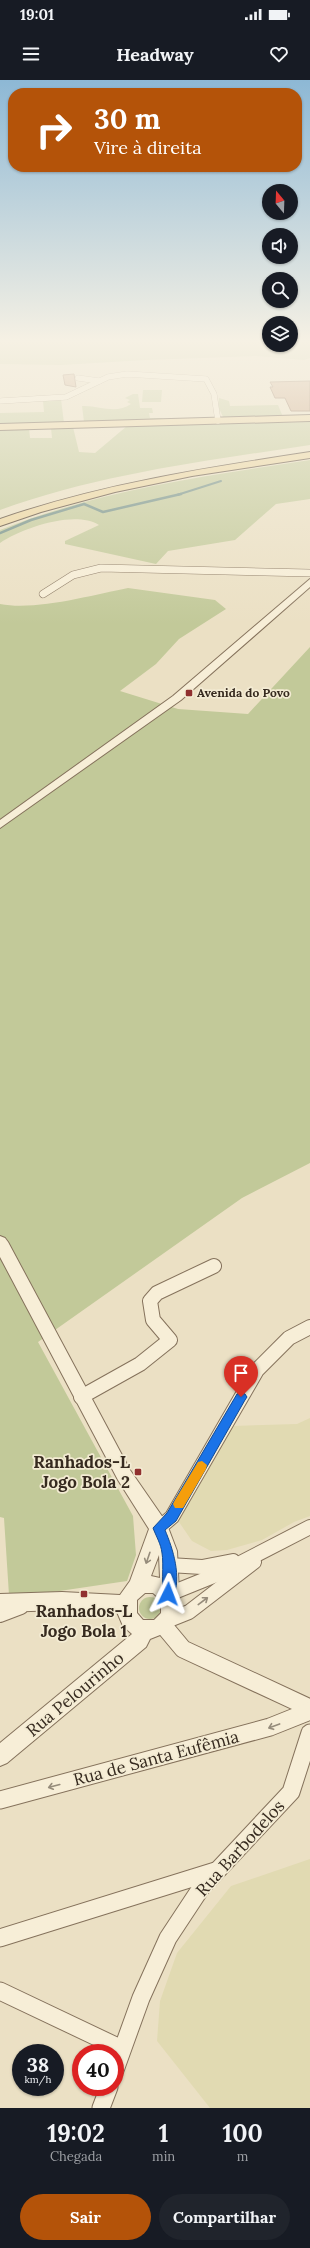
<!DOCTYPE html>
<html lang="pt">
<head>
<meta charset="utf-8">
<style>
	body { margin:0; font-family:Lora,serif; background:#20242c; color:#f1f3f6; height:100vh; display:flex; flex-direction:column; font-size:15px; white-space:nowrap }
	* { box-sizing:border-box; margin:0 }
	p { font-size:13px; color:#9ea1a6 }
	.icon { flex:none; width:22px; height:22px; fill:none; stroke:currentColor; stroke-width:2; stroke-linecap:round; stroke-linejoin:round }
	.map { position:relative; height:2028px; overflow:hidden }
	.sheet { display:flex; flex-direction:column; background:#171b24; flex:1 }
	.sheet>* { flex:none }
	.hud { position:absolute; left:8px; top:8px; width:294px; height:84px; border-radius:16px; box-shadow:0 1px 3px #0004; background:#b45309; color:#fff; overflow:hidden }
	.needle { width:26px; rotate:341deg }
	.buttons { position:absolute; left:262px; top:104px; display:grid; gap:8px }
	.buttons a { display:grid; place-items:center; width:36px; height:36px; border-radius:50%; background:#171b24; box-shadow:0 1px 3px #0004; font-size:20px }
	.speed { position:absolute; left:12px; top:1964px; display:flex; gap:8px; font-size:20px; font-weight:700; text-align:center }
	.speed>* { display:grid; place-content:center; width:52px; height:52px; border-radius:50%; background:#171b24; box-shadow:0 1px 3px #0004; line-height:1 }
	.speed small { font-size:10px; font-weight:400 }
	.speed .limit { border:6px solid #d22; background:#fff; color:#111 }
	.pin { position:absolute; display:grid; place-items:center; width:34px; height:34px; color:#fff; margin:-41px -17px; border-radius:50% 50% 50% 0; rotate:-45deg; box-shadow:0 0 4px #0007 }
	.pin .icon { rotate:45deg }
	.me { position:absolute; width:44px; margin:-22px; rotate:3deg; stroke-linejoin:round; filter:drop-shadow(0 0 3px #0008) }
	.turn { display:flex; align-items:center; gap:14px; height:84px; padding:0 20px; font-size:18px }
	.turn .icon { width:52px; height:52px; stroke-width:2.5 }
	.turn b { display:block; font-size:28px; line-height:34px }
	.eta { display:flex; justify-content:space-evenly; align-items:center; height:68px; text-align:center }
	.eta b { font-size:24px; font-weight:800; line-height:28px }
	.action { display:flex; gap:8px; margin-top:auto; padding:8px 20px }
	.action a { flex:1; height:46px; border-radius:24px; background:#b45309; color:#fff; font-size:16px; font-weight:800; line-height:46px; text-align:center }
	.action a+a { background:#20242c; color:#f1f3f6 }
	.status { display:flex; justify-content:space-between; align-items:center; height:28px; padding:0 20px; background:#171b24; direction:ltr }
	.status svg { height:11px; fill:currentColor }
	header { display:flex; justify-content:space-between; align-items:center; height:52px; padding:0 20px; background:#171b24; font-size:18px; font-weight:800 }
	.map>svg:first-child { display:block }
	.farmland { fill:#e1dab2 }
	.green { fill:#c2c999 }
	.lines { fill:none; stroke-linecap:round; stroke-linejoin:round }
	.stream-far1 { stroke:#6d8c85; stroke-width:2 }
	.stream { stroke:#6d8c85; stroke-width:2.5 }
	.building { fill:#c79d7c; stroke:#835d43 }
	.minor-far3-casing { stroke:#85725c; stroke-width:6 }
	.minor-far2-casing { stroke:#85725c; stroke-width:8 }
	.minor-far1-casing { stroke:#85725c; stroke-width:16 }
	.minor-casing { stroke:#85725c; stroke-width:19 }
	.tertiary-casing { stroke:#85725c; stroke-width:2 }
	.primary-casing { stroke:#534130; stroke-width:2 }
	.minor-far3 { stroke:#f7eed7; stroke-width:5.5 }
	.minor-far2 { stroke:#f7eed7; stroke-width:7 }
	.minor-far1 { stroke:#f7eed7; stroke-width:14 }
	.minor { stroke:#f7eed7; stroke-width:17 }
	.tertiary { fill:#f7eed7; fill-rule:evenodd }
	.primary { fill:#ecd59e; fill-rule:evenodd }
	.oneway { stroke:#968c7b }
	.route { fill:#1a73e8; stroke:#114b97 }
	.slow { fill:#f59e0b }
	.poi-dot { fill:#90302f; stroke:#f3ebd3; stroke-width:1.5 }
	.labels { text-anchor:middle; stroke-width:3.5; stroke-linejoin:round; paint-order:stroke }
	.far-poi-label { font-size:12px; font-weight:bold; fill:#362a1f; stroke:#f3ebd3; text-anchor:start }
	.near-poi-label { font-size:17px; font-weight:bold; fill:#362a1f; stroke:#f3ebd3; text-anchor:end }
	.near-street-label { font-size:17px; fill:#362a1f; stroke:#f3ebd3 }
</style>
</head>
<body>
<div class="status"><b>19:01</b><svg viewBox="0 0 49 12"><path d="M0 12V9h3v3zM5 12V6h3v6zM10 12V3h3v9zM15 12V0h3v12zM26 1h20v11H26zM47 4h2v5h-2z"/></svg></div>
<header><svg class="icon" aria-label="menu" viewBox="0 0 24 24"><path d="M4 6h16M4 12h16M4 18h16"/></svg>Headway<svg class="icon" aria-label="heart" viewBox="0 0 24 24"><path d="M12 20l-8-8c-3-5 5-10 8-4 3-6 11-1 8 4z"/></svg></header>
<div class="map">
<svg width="310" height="2028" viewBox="0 0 310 2028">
	<rect width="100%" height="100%" fill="#ebe0c4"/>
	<g class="farmland">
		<path d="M310,1338V1436L294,1442L262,1460L227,1470L211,1471L192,1461L179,1442L184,1426L231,1346L297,1344Z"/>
		<path d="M310,1779V2028H210L157,1961L160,1921L177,1873L231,1806Z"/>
	</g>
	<g class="green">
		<path d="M0,260H269V265H291V260H310V278L304,280L256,276L146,280L61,285L0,284Z"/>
		<path d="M143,310H162L161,322H142Z"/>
		<path d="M133,314H138L140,328H152L153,333H149L150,338H162L163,340L84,342L82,326C99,325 115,335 131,324L127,322L130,320L125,318Z"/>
		<path d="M219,318L229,321L230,326L278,325L283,337H223L218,326Z"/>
		<path d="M61,319L64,343L0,345V333L44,332L43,321Z"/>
		<path d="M310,342V365C205,381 100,394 0,430V349L29,348L30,358H52L51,348L73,347L79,372L95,373L127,346Z"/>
		<path d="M310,380V419L276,424L235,460L168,471L156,484L65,464V461L99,445C74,430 23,448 0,463V450C99,410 205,396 310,380Z"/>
		<path d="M128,508L215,520L226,529L179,559L156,584L120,611L178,629L248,634L310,567V1083L242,1118L38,1262L133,1436L136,1475L127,1501L46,1513L9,1515L4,1438L0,1437V524C36,531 92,515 128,508Z"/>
		<circle cx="150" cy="1528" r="11"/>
	</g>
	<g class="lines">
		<path class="stream-far1" d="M177,415L221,401"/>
		<path class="stream" d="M0,453L31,440L84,424L103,432L181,414"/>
	</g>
	<g class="building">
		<path d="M74,294L76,307L65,305L63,295Z"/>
		<path d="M310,301V331H291L285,318H275L270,307H273L270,302Z"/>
	</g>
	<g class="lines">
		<defs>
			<g id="minor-far3">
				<path d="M78,298L99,301"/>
				<path d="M0,321L66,317L108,297L127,294L206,299L214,314L218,341"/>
			</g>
			<path id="minor-far2" d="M43,514L73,495L101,488L310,493"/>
			<g id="minor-far1">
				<path d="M81,1317L140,1284L170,1260L153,1240L150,1221L157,1213L214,1186"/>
				<path d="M159,1448L172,1437L257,1290L289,1258L310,1247"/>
				<path d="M169,1485L202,1487L233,1481"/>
				<path d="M169,1514L221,1493L310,1447"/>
				<path d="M0,1535L21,1527"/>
				<path d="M169,1540L189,1532L254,1482"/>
			</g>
			<g id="minor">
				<path d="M163,1545L183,1569L310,1628"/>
				<path d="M0,1720L270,1647L310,1631"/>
				<path d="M0,1858L215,1791"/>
				<path d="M0,1911L122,1969"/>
				<path d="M115,1990L141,1918L168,1858L201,1808L291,1712L310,1653"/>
				<path d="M101,2028L109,2007"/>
			</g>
			<g id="tertiary">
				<path d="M310,499V507L181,620L0,748V740L173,616Z"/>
				<path d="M0,1156L5,1158L8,1162L130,1390L166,1442L177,1471L180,1534L170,1551L150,1559L146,1567L7,1683L0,1686V1663L132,1554L123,1546L117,1532L62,1530L0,1532V1514L62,1512L120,1515L130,1501L149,1449L118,1400L0,1177ZM159,1475L160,1498L151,1496ZM145,1513H153L161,1520V1533L154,1540H143L137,1533V1520Z"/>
			</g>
			<g id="primary">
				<path d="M310,335V341L0,350V344Z"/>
				<path d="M310,372V378L192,396L115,412L41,432L0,446V439C101,404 205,388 310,372Z"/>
			</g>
		</defs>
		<use href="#minor-far3" class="minor-far3-casing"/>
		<use href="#minor-far2" class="minor-far2-casing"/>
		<use href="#minor-far1" class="minor-far1-casing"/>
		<use href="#minor" class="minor-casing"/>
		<use href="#tertiary" class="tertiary-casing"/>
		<use href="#primary" class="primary-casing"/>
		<use href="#minor-far3" class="minor-far3"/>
		<use href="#minor-far2" class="minor-far2"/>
		<use href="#minor-far1" class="minor-far1"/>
		<use href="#minor" class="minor"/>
		<use href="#tertiary" class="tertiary"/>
		<use href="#primary" class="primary"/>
	</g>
	<defs><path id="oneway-shaft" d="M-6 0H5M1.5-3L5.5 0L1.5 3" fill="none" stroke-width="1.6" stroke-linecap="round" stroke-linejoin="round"/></defs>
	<g class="oneway">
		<use href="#oneway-shaft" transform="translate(148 1478) rotate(109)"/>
		<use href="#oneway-shaft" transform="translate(203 1521) rotate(-37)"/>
		<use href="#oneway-shaft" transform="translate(274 1646) rotate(160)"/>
		<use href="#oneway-shaft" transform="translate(54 1706) rotate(165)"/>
	</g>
	<linearGradient id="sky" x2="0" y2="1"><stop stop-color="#8db8d5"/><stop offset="0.48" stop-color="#f6f1e4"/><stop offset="1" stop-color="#f6f1e4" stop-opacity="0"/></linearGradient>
	<rect width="310" height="544" fill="url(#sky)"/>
	<path class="route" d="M241,1312L245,1314L247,1317L245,1320L176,1441L165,1450C173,1469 182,1497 173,1518L168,1519L164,1518C161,1510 164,1483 162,1473C161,1464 156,1456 153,1448L167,1433L237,1314Z"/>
	<path class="slow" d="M202,1381L207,1385L206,1389L183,1428H175L173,1424L175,1420L198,1382Z"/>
	<g class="poi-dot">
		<rect x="185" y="609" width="8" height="8" rx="2"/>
		<rect x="134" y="1388" width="8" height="8" rx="2"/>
		<rect x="80" y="1510" width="8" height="8" rx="2"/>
	</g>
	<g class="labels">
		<g class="far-poi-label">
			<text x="197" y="617">Avenida do Povo</text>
		</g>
		<g class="near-poi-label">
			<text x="130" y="1388">Ranhados-L<tspan x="130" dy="20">Jogo Bola 2</tspan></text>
			<text x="84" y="1537" text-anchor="middle">Ranhados-L<tspan x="84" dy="20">Jogo Bola 1</tspan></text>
		</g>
		<g class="near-street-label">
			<text transform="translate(75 1614) rotate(-40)" y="6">Rua Pelourinho</text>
			<text transform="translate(156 1678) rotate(-15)" y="6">Rua de Santa Eufêmia</text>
			<text transform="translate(240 1768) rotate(-48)" y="6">Rua Barbodelos</text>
		</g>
	</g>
</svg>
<div class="buttons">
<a><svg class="needle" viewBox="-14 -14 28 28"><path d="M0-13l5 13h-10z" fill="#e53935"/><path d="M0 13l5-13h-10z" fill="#9ea1a6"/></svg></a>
<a><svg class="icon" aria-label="sound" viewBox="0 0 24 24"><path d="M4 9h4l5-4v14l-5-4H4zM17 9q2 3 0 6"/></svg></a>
<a><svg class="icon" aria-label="search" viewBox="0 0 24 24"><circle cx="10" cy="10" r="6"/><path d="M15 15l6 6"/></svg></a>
<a><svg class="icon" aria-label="layers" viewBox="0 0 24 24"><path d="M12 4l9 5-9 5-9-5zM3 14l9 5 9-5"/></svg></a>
</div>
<div class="speed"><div>38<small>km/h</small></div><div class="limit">40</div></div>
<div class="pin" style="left:241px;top:1317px;background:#d93025"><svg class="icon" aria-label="arrive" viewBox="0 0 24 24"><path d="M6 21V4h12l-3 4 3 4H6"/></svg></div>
<svg class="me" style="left:168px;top:1514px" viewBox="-20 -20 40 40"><path d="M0-17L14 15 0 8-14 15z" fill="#1a73e8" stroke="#fff" stroke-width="4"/></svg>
<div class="hud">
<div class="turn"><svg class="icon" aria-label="right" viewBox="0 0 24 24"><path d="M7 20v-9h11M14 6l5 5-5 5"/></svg><div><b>30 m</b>Vire à direita</div></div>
</div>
</div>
<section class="sheet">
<div class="eta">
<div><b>19:02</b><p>Chegada</p></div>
<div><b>1</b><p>min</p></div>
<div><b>100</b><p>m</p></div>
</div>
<div class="action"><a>Sair</a><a>Compartilhar</a></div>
</section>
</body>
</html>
